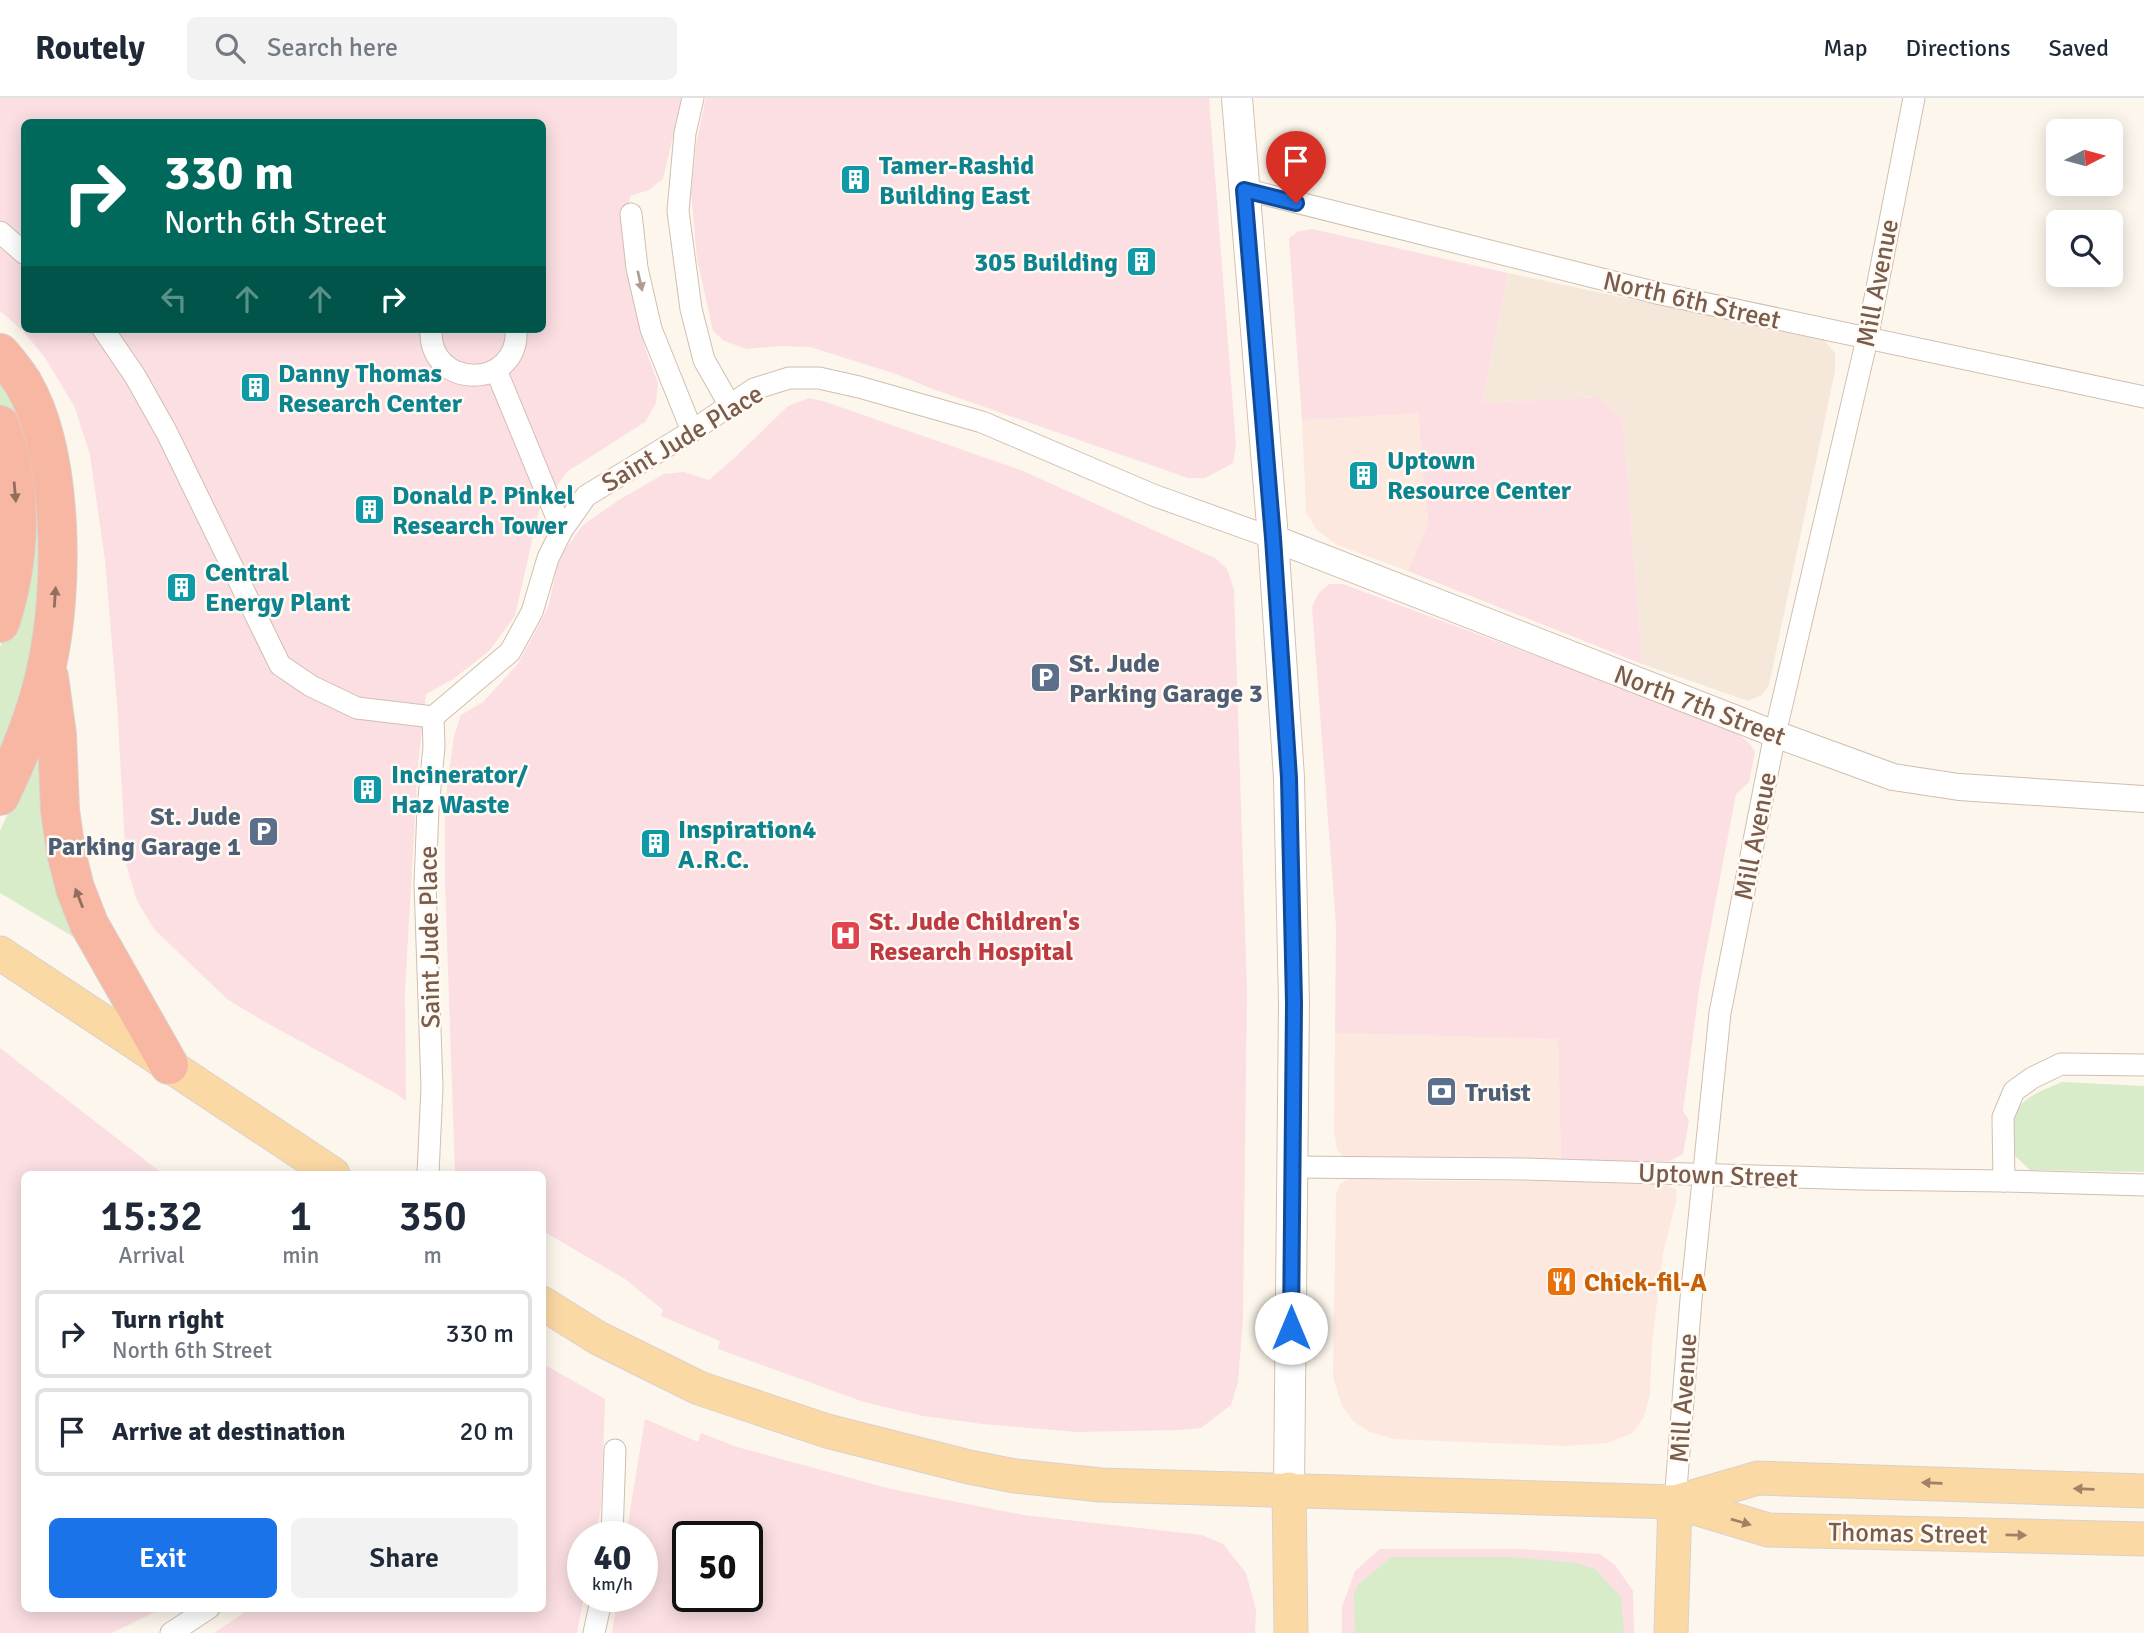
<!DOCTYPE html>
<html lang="en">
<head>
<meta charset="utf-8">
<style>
	body { margin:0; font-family:Signika,sans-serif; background:#f2f2f3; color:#1f2937; height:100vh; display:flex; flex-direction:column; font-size:26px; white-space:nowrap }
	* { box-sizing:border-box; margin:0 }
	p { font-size:23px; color:#747a83 }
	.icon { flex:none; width:38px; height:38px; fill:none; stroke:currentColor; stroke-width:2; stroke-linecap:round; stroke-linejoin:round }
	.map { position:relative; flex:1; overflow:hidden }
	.panel { position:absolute; left:21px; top:1073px; width:525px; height:441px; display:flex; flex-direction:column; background:#fff; border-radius:10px; box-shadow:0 4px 18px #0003 }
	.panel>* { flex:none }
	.guide { position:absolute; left:21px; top:21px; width:525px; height:214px; border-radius:10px; box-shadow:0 4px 18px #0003; background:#00695c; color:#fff; overflow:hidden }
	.needle { width:46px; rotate:84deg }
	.fabs { position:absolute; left:2046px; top:21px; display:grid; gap:14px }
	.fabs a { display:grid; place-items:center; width:77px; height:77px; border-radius:10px; background:#fff; box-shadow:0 4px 18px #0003; font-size:35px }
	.speed { position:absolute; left:567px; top:1423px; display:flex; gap:14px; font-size:35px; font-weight:700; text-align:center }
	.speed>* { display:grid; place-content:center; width:91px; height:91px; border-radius:50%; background:#fff; box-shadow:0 4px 18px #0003; line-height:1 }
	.speed small { font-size:18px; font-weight:400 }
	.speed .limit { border:4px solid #111; border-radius:10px; background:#fff; color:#111 }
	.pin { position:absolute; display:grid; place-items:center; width:60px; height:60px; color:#fff; margin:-72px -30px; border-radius:50% 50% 50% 0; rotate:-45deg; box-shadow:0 0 7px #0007 }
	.pin .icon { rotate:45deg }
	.me { position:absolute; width:77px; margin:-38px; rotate:0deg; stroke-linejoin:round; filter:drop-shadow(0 0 5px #0008) }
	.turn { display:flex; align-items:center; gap:24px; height:147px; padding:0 28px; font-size:32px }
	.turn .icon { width:91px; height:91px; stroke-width:2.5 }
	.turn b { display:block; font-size:49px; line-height:60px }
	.lanes { display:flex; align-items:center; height:66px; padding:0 28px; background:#0003; justify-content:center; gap:35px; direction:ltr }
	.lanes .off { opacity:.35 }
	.eta { display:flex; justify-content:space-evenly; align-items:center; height:119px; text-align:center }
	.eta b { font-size:42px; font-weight:600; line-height:49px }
	.button { display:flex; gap:14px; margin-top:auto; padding:14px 28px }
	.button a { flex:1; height:80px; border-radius:10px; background:#1a73e8; color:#fff; font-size:28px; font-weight:600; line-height:80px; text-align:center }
	.button a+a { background:#f2f2f3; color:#1f2937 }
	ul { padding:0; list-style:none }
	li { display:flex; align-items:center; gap:21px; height:88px; margin:0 14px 10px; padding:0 14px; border:4px solid #e0e1e3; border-radius:10px }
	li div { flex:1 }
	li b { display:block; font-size:26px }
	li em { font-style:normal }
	header { display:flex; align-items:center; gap:42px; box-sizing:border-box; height:98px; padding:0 35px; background:#fff; border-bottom:2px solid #e0e1e3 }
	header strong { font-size:33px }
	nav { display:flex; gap:38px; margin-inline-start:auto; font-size:24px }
	.search { width:490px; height:63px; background:#f2f2f3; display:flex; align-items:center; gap:18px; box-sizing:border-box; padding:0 24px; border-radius:10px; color:#747a83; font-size:26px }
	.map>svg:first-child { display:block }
	.residential { fill:#f5e8da }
	.commercial { fill:#fde8e0 }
	.medical { fill:#fbdfe3; fill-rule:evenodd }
	.green { fill:#d8ecc9 }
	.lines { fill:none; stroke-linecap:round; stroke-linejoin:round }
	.minor-casing { stroke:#d1beb0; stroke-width:23 }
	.tertiary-casing { stroke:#d1beb0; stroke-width:28 }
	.secondary-casing { stroke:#d6c0b0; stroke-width:32 }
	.primary-casing { stroke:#dad1cd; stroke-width:35 }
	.motorway-casing { stroke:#dad1cd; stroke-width:40 }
	.minor { stroke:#fff; stroke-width:21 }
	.tertiary { stroke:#fff; stroke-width:26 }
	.secondary { stroke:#fff; stroke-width:30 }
	.primary { stroke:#fbd9a5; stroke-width:33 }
	.motorway { stroke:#f7b7a3; stroke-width:38 }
	.oneway { fill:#af9d94 }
	.oneway2 { fill:#936e5e }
	.oneway3 { fill:#a18267 }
	.route-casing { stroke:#114b97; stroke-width:18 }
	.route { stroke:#1a73e8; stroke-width:12 }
	.labels { text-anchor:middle; stroke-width:5; stroke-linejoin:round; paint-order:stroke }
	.culture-label { font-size:26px; font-weight:bold; fill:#0d838f; stroke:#fffaf3; text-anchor:start }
	.street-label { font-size:26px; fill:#7a5c4d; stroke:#fffaf3 }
	.service-label { font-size:26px; font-weight:bold; fill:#4e5e75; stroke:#fffaf3; text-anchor:start }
	.health-label { font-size:26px; font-weight:bold; fill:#be3a42; stroke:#fffaf3; text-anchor:start }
	.food-label { font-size:26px; font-weight:bold; fill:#c56008; stroke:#fffaf3; text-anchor:start }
</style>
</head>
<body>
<header>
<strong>Routely</strong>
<div class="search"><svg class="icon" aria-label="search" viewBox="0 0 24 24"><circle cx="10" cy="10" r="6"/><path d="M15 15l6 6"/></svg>Search here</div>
<nav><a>Map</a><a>Directions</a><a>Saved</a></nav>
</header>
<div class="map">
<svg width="2144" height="1535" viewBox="0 0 2144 1535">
	<rect width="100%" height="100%" fill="#fdf6ec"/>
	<path class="residential" d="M1508,175L1824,242L1835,255V273L1769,587L1762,597L1748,603L1642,566L1623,322L1599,299L1482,305Z"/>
	<g class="commercial">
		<path d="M1418,314L1428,425L1408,473L1337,447L1317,432L1306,414L1302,322Z"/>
		<path d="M1335,935L1558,941L1561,1064L1346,1061L1337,1052L1334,1034Z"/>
		<path d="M1351,1080L1419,1083H1630L1662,1086L1676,1091L1677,1099L1663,1155L1652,1247L1650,1297L1644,1318L1633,1335L1607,1345L1565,1348L1393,1341L1368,1333L1354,1324L1342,1308L1333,1279L1336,1097L1340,1086Z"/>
	</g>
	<g class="medical">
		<path d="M0,0H682L663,81L649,92L630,98L625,139L631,191L646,253L658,285L656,305L645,324L568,373L539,412L515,518L489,553L452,582L426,596L418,667L405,893L406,1003L395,995L258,920L227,901L154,831L137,803L126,766L117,606L105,462L90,357L75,310L46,261L23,233L0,213ZM24,24H542V231H24Z"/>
		<path d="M706,0H1209L1236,347L1233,365L1205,380H1188L930,290L896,276L810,249L780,248L747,251L724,243L713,233L697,161L691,95L696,46Z"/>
		<path d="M1312,131L1508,175L1482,305L1599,299L1623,322L1642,566L1408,473L1428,425L1418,315L1302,322L1289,140L1299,133Z"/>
		<path d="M809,300L823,303L1023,373L1215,460L1227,471L1234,492L1247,892L1243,1222L1238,1284L1231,1307L1201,1330L1180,1332L1077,1334L983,1326L923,1318L864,1304L718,1251L720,1243L661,1218L663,1212L625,1181L543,1133L542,1076H455L445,784V706L454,638L461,617L483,604L518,566L548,510L559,460L583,427L619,402L664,376L684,374L709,382L733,361L788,308Z"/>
		<path d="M1329,486H1343L1732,631L1749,645L1755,654L1749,684L1736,696L1700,885L1683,1013L1689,1022L1683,1056L1670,1063L1561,1064L1558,941L1335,935L1336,828L1312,509L1318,496Z"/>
		<path d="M0,950L163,1076H24V1510H163L112,1535H0Z"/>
		<path d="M543,1266L605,1301L601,1410L595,1438H583L584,1498L577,1535H214L251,1510H542Z"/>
		<path d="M645,1321L698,1344L701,1335L737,1349L891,1391L1023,1417L1202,1437L1223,1446L1246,1475L1256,1512L1255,1535H612L618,1498H642V1438H626ZM688,1438H747V1498H688Z"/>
		<path d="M1380,1451H1522L1600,1456L1615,1467L1633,1493L1634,1535H1342V1509L1355,1473Z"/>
	</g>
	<g class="green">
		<path d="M0,276L6,283L40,375L41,528L0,666V549L13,520L0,310Z"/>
		<path d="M44,633L92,850L0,795V733Z"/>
		<path d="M2062,984L2144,988V1074L2030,1072L2011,1054C2011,1006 2019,1002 2062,984Z"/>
		<path d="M1391,1459H1514L1576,1465L1595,1471L1621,1499L1624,1535H1355L1354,1495L1359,1486Z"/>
	</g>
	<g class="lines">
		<defs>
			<g id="minor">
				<path d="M693,0L685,35L678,113L691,211L704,262L729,306"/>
				<path d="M1244,91L1661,196L2144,299"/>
				<path d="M631,116L637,170L651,231L692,333"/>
				<path d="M0,134L24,155"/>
				<path d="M103,231L135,278L167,335L280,567L311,588L357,610L433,619"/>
				<path d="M431,231C428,293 520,292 516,231"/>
				<path d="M496,272L562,432"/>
				<path d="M1292,1069L1522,1071L1860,1081L2004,1083L2144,1087"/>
				<path d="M428,1076L432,989L425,786L428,710L434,649L433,619L510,554L532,514L548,460L562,432L586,398L692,333L754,291L789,280H819L859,289L982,324L1153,397L1273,440"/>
				<path d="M2004,1083L2003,1019L2014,993L2032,980L2061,966L2144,967"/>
				<path d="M1675,1404L1691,1201L1720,915L1775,636L1867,241L1914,0"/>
				<path d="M612,1438L615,1352"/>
				<path d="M171,1535L209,1510"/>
				<path d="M594,1535L602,1498"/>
			</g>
			<path id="tertiary" d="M1273,440L1775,636L1893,679L1959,689L2144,701"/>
			<path id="secondary" d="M1237,0L1273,440L1289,680L1294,905L1289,1391"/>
			<g id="primary">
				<path d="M0,855L333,1076"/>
				<path d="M542,1205L598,1240L699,1290L827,1333L969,1369L1015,1378L1101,1387L1675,1404L1768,1432L2144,1441"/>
				<path d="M1289,1391L1291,1535"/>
				<path d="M1675,1404L1758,1380L2144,1393"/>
				<path d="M1671,1535L1675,1404"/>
			</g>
			<g id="motorway">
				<path d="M0,255C8,264 16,274 23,285C64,355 64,489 47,567C38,613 20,656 0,698"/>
				<path d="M0,327C24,391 21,461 0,525"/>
				<path d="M49,579L57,637L60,712L66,754L75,790L89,826L169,967"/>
			</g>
		</defs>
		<use href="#minor" class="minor-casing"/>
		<use href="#tertiary" class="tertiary-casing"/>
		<use href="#secondary" class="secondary-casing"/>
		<use href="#primary" class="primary-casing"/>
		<use href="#motorway" class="motorway-casing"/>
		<use href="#minor" class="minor"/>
		<use href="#tertiary" class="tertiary"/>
		<use href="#secondary" class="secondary"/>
		<use href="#primary" class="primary"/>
		<use href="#motorway" class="motorway"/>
	</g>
	<defs><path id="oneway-solid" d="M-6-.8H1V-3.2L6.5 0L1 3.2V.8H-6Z" transform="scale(1.75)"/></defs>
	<use class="oneway" href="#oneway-solid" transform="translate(640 183) rotate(77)"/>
	<g class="oneway2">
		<use href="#oneway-solid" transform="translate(15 394) rotate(85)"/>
		<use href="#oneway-solid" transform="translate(55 499) rotate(-86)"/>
		<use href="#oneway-solid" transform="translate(79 800) rotate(-111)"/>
	</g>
	<g class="oneway3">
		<use href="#oneway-solid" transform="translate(1932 1385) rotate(-178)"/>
		<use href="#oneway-solid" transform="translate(2084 1391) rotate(-178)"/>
		<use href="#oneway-solid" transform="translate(1741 1424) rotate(16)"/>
		<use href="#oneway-solid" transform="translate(2016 1437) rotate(1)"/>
	</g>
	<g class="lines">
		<defs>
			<path id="route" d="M1291,1230L1294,905L1289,680L1273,440L1244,92L1296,105"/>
		</defs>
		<use href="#route" class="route-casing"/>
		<use href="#route" class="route"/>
	</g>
	<defs>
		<symbol id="building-square" viewBox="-11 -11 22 22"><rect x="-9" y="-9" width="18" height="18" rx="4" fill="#0f9aa8" stroke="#fffaf3"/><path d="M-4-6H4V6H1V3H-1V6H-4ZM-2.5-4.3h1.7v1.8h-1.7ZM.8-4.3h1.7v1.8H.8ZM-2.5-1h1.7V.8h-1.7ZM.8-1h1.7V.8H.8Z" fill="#fff"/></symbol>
		<symbol id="parking-square" viewBox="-11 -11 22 22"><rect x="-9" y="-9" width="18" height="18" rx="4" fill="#5c6f8a" stroke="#fffaf3"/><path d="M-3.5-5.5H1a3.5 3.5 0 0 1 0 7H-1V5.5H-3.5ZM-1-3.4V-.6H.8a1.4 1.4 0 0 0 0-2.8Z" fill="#fff"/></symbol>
		<symbol id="hospital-square" viewBox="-11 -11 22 22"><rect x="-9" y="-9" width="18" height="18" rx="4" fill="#e0444e" stroke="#fffaf3"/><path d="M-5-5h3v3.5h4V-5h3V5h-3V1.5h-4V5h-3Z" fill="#fff"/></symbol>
		<symbol id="bank-square" viewBox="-11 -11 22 22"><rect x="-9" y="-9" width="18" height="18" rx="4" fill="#5c6f8a" stroke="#fffaf3"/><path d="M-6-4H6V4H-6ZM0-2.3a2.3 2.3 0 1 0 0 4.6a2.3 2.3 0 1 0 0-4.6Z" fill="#fff"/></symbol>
		<symbol id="restaurant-square" viewBox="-11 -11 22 22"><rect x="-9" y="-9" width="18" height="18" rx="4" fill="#e8710a" stroke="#fffaf3"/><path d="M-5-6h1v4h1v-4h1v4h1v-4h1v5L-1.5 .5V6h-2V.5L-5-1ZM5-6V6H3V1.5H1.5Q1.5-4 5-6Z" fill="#fff"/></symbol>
	</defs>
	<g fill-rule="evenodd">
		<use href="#building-square" x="838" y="64" width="35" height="35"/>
		<use href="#building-square" x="1124" y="146" width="35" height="35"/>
		<use href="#building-square" x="238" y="272" width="35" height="35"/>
		<use href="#building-square" x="1346" y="360" width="35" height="35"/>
		<use href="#building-square" x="352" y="394" width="35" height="35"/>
		<use href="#building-square" x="164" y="472" width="35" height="35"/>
		<use href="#parking-square" x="1028" y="562" width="35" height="35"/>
		<use href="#building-square" x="350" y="674" width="35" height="35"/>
		<use href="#parking-square" x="246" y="716" width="35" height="35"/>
		<use href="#building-square" x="638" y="728" width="35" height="35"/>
		<use href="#hospital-square" x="828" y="820" width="35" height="35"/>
		<use href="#bank-square" x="1424" y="976" width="35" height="35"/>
		<use href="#restaurant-square" x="1544" y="1166" width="35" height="35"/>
	</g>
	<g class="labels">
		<g class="culture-label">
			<text x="879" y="76">Tamer-Rashid<tspan x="879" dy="30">Building East</tspan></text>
			<text x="1118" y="173" text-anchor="end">305 Building</text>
			<text x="278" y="284">Danny Thomas<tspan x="278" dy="30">Research Center</tspan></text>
			<text x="1387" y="371">Uptown<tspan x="1387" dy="30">Resource Center</tspan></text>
			<text x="392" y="406">Donald P. Pinkel<tspan x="392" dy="30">Research Tower</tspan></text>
			<text x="205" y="483">Central<tspan x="205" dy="30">Energy Plant</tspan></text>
			<text x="391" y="685">Incinerator/<tspan x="391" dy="30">Haz Waste</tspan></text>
			<text x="678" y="740">Inspiration4<tspan x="678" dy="30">A.R.C.</tspan></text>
		</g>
		<g class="street-label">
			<text transform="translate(1877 185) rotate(-79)" y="9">Mill Avenue</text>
			<text transform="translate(1692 202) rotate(13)" y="9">North 6th Street</text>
			<text transform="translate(682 340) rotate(-31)" y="9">Saint Jude Place</text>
			<text transform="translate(1700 607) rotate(21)" y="9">North 7th Street</text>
			<text transform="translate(1755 738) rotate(-79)" y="9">Mill Avenue</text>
			<text transform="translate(429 839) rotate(-91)" y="9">Saint Jude Place</text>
			<text transform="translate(1718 1077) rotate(2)" y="9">Uptown Street</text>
			<text transform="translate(1683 1300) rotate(-86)" y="9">Mill Avenue</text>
			<text transform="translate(1908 1435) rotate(1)" y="9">Thomas Street</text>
		</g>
		<g class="service-label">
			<text x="1069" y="574">St. Jude<tspan x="1069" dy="30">Parking Garage 3</tspan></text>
			<text x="241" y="727" text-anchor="end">St. Jude<tspan x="241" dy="30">Parking Garage 1</tspan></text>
			<text x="1465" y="1003">Truist</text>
		</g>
		<g class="health-label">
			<text x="869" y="832">St. Jude Children's<tspan x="869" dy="30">Research Hospital</tspan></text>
		</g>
		<g class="food-label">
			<text x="1584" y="1193">Chick-fil-A</text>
		</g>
	</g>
</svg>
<div class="fabs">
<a><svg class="needle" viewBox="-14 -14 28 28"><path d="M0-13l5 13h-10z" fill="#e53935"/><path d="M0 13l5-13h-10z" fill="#747a83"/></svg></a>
<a><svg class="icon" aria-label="search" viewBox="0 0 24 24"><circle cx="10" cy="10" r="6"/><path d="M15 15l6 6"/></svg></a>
</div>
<div class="speed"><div>40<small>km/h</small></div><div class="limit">50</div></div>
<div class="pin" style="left:1296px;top:105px;background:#d93025"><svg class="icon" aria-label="arrive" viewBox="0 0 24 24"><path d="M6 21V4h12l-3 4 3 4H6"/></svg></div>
<svg class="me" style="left:1291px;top:1230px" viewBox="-20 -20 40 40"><circle r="19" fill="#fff"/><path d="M0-13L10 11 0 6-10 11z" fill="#1a73e8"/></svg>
<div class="guide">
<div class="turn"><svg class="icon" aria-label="right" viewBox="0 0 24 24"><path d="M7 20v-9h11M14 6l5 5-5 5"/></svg><div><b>330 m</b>North 6th Street</div></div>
<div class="lanes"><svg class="icon off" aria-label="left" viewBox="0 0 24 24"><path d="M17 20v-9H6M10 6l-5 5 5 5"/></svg><svg class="icon off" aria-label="ahead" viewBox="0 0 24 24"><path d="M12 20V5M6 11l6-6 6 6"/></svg><svg class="icon off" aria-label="ahead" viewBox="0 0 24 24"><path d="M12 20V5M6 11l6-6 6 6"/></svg><svg class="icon" aria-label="right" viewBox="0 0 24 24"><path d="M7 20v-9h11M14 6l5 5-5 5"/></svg></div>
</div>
<section class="panel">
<div class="eta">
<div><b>15:32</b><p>Arrival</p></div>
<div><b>1</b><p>min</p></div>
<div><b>350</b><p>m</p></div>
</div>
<ul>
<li><svg class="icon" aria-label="right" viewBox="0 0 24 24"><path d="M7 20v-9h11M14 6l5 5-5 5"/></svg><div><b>Turn right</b><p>North 6th Street</p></div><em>330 m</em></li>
<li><svg class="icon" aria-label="arrive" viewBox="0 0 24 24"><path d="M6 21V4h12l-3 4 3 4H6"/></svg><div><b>Arrive at destination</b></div><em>20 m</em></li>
</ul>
<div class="button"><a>Exit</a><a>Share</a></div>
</section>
</div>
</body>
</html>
